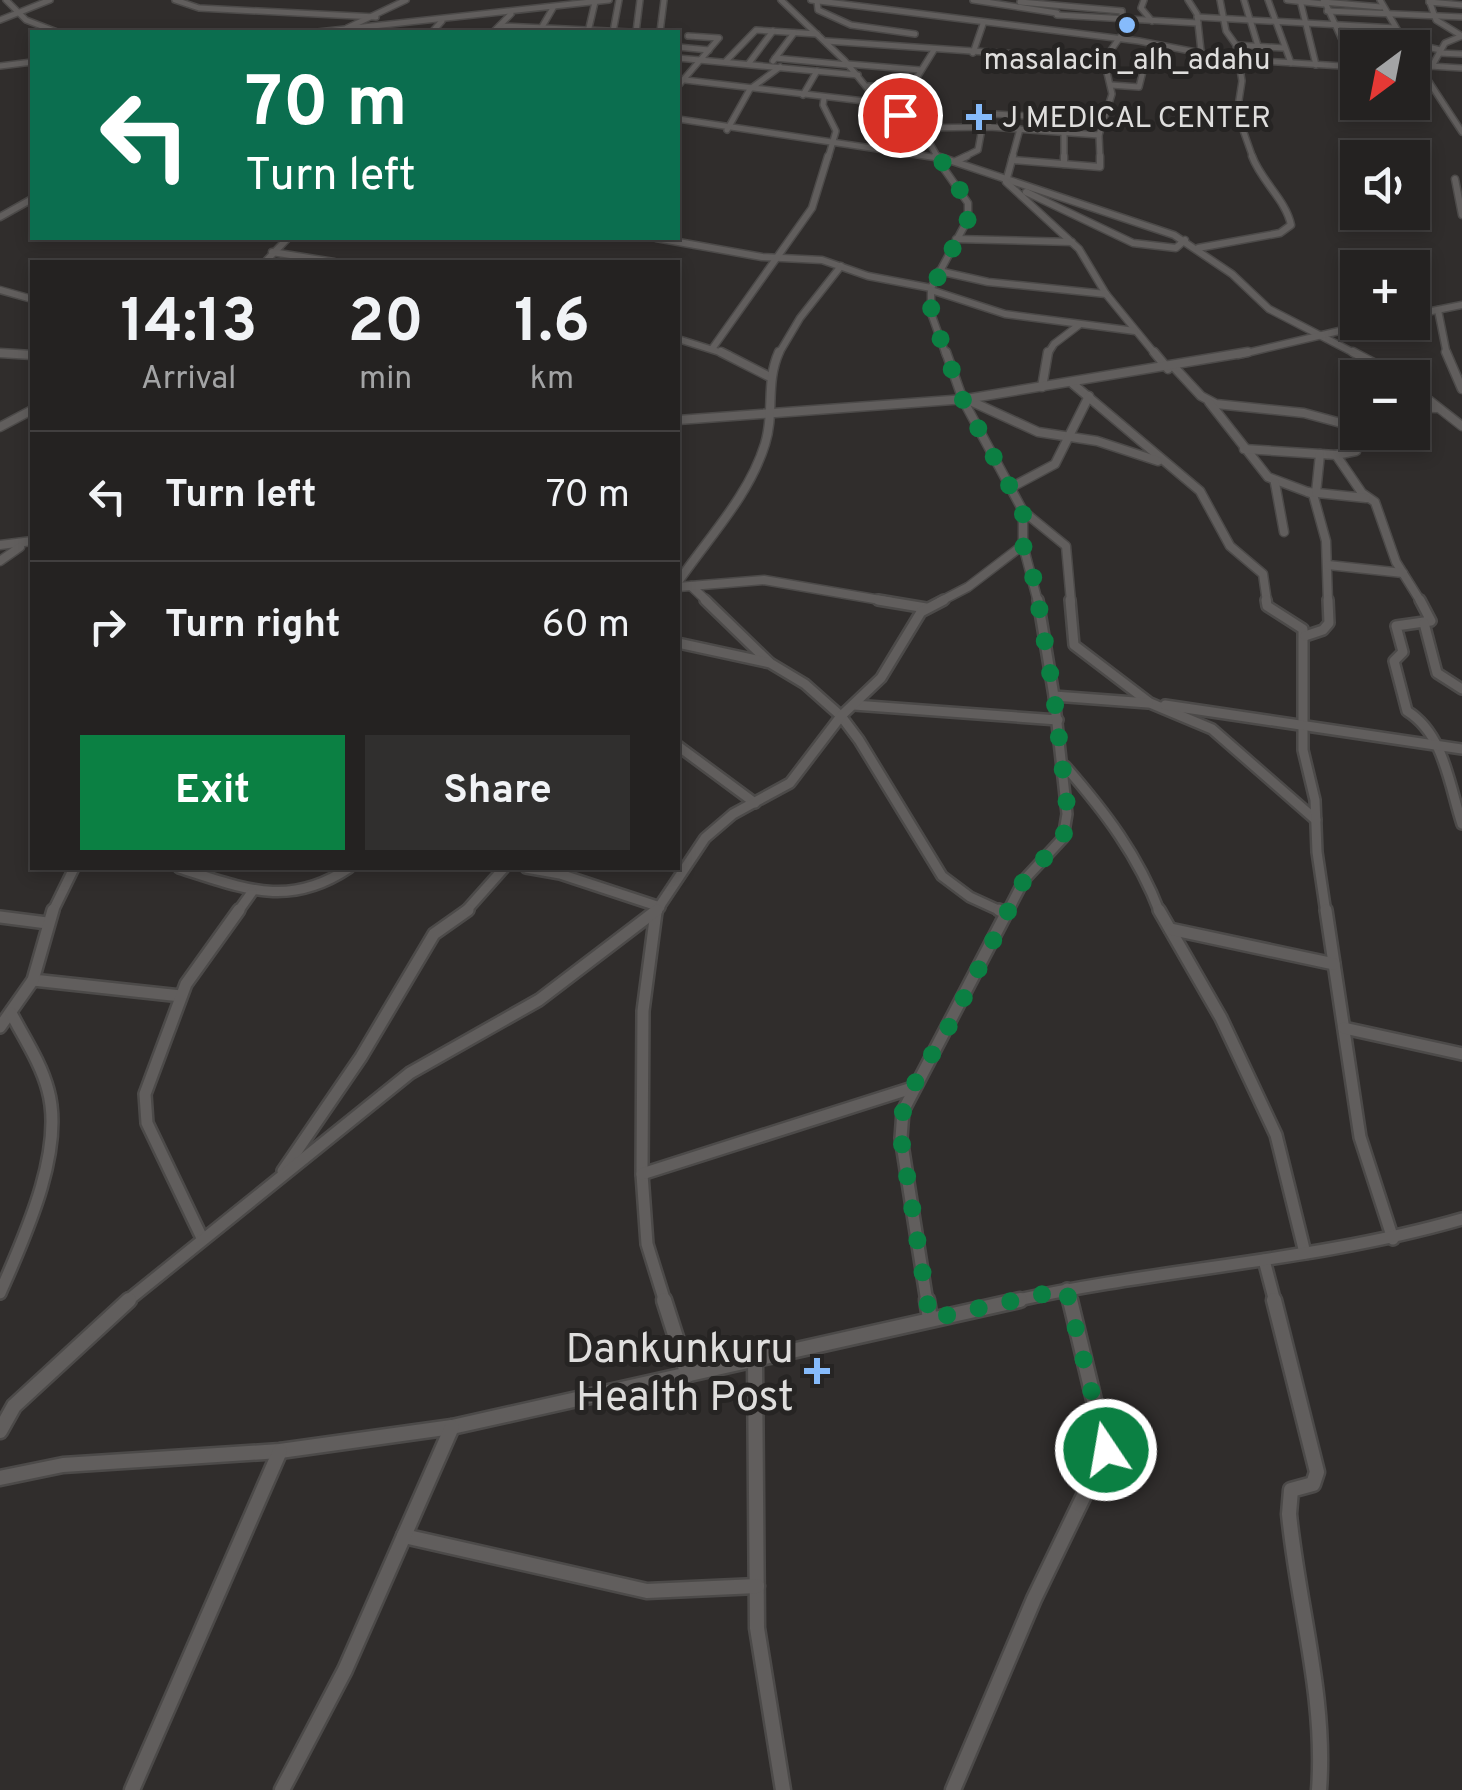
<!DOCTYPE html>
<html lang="en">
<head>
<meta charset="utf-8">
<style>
	body { margin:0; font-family:Overpass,sans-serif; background:#302f2e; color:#f1f3f6; height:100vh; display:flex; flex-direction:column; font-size:38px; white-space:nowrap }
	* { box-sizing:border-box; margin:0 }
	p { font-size:32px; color:#a3a4a5 }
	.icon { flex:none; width:55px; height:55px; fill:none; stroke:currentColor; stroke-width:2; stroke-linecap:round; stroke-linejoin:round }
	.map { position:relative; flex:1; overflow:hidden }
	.details { position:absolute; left:30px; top:260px; width:650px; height:610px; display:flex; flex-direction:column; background:#242221; border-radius:0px; box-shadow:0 5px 15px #0003,0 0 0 2px #413f3f }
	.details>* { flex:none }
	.hud { position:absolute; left:30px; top:30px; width:650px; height:210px; border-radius:0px; box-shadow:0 5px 15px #0003,0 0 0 2px #413f3f; background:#0b6e4f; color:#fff; overflow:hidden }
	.needle { width:65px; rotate:212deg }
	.controls { position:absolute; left:1340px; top:30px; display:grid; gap:20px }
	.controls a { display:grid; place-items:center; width:90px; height:90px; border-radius:0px; background:#242221; box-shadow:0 5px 15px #0003,0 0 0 2px #413f3f; font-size:50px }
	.pin { position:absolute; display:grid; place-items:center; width:85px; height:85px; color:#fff; margin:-42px; border:5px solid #fff; border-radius:50%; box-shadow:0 2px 10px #0007 }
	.me { position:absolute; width:110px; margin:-55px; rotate:348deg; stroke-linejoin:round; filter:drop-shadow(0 0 8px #0008) }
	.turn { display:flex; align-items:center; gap:35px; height:210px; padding:0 50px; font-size:45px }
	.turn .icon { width:130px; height:130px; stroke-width:2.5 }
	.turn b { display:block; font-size:70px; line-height:85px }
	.eta { display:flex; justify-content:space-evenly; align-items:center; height:170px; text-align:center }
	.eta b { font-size:60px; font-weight:700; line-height:70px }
	.button { display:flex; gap:20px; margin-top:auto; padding:20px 50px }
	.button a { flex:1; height:115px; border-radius:0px; background:#0b8043; color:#fff; font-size:40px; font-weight:700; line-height:115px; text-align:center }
	.button a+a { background:#302f2e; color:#f1f3f6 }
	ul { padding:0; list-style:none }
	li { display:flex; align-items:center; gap:30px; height:130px; padding:0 50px; border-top:2px solid #413f3f }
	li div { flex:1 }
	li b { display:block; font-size:38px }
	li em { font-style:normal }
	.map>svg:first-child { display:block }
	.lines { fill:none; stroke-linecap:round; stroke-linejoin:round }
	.minor-far5-casing { stroke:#4c4a49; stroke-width:8 }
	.minor-far4-casing { stroke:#4c4a49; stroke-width:9 }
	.minor-far3-casing { stroke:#4c4a49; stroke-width:11 }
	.minor-far2-casing { stroke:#4c4a49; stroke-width:14 }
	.minor-far1-casing { stroke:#4c4a49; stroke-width:16 }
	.minor-casing { stroke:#4c4a49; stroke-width:19 }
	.tertiary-casing { stroke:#4c4a49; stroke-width:8 }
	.minor-far5 { stroke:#615e5d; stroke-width:5 }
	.minor-far4 { stroke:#615e5d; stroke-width:6 }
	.minor-far3 { stroke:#615e5d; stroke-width:8 }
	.minor-far2 { stroke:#615e5d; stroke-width:9 }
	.minor-far1 { stroke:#615e5d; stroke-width:11 }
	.minor { stroke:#615e5d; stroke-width:14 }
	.tertiary { stroke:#615e5d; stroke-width:5 }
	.route { stroke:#0b8043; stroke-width:18; stroke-dasharray:0 32.4 }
	.poi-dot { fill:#86bbfb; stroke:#262423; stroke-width:4 }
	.labels { text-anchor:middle; stroke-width:10; stroke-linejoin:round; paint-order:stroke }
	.far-poi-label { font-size:30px; fill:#dfdedd; stroke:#262423 }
	.near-poi-label { font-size:42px; fill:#dfdedd; stroke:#262423; text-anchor:end }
</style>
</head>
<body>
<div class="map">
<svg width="1462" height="1790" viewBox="0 0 1462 1790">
	<rect width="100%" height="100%" fill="#302d2c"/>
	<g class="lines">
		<defs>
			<g id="minor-far5">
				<path d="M6,0L26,20L57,32"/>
				<path d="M175,0L199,8L376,17"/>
				<path d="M781,0L845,61L877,100L924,133L937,156L943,158"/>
				<path d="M811,0L1139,41L1232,59L1358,67"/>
				<path d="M973,0L1057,13"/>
				<path d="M1144,0L1141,8L1152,21"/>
				<path d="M1188,0L1197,14L1201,51"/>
				<path d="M1220,0L1226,31L1236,45L1242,81L1237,113L1253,158"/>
				<path d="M1244,0L1258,46"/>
				<path d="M1268,0L1291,63"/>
				<path d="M1287,0L1323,4"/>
				<path d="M1300,0L1316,65"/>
				<path d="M1324,0L1344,44V66"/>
				<path d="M1380,0L1404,41L1440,50"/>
				<path d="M1429,0L1436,20L1462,36"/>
				<path d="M817,1L818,10L851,25L915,34"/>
				<path d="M1020,2L1122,11L1123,33L1104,60L1112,94L1099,135L1100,158"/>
				<path d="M1323,2L1381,7"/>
				<path d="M1429,2L1462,5"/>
				<path d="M1327,11L1462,17"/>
				<path d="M1057,15L1198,23"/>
				<path d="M1197,17L1395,28"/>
				<path d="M0,20L50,0"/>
				<path d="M500,26L629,32"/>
				<path d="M347,28L406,0"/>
				<path d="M432,32L442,21"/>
				<path d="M493,32L511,14"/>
				<path d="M539,32L553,8"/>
				<path d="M588,32L595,2"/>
				<path d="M613,32L619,0"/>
				<path d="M636,32L640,0"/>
				<path d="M660,32L664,0"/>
				<path d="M1340,34L1402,38"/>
				<path d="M826,41L1104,60"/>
				<path d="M1236,45L1284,48"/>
				<path d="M678,47L709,50"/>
				<path d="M973,53L983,24"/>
				<path d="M1439,53L1462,54"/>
				<path d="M678,58L858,75"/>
				<path d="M775,58L848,65"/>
				<path d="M726,61L756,30L817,34"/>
				<path d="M773,61L794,33"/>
				<path d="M749,63L773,31"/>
				<path d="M848,64L920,70"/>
				<path d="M1413,65L1462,68"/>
				<path d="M1418,65L1462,132"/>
				<path d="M1432,66L1445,43L1462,36"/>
				<path d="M685,80L881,103"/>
				<path d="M1111,85L1139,87L1144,67"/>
				<path d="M678,86L719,38L688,36"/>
				<path d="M868,86L911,87L934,50"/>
				<path d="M803,95L817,71"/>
				<path d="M824,98L823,105L836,131L828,158"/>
				<path d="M678,119L938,158"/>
				<path d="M989,127L988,116L995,114L1103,121"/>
				<path d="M919,128L989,127L1099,135"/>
				<path d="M727,130L750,89L780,67"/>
				<path d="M1064,132V158"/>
				<path d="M962,158L978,150L982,128"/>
				<path d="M1012,158L1020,129"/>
			</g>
			<g id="minor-far4">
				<path d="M935,156L968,203V219L931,288V313L946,355"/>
				<path d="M937,156L1174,235L1232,274L1269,309L1358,355"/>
				<path d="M1064,156V164"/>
				<path d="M1012,160L1100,167V156"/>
				<path d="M956,161L967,156"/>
				<path d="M1007,178L1013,156"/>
				<path d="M1455,179L1462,215"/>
				<path d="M1006,182L1079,249L1106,294L1156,355"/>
				<path d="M1026,192L1133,243L1176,248L1185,240"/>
				<path d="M0,217L32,199"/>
				<path d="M656,238L762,257L822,260L868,276L931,288"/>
				<path d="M956,239L1072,242"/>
				<path d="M1198,248L1280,233L1291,225C1286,200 1261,181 1252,156"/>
				<path d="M272,252L334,262"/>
				<path d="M265,262L288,238"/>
				<path d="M939,271L988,282L1106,294"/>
				<path d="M0,290L32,299"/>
				<path d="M931,290L1005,314L1135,331"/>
				<path d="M1438,310L1447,355"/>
				<path d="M1412,315L1462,305"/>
				<path d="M678,339L729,355"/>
				<path d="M712,349L812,208L828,156"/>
				<path d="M0,353L32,355"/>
				<path d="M778,355L800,318L841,266"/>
				<path d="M1047,355L1054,344L1079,325"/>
				<path d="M1238,355L1377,322"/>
			</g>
			<g id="minor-far3">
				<path d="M721,352L770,377"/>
				<path d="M946,352L963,400L1023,511V545L1038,602"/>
				<path d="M1154,352L1168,369"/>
				<path d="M1353,352L1402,378"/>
				<path d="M1446,352L1462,389"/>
				<path d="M0,353L32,355"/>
				<path d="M1175,368L1201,396L1216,404L1304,413L1341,423L1357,421"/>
				<path d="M1073,384L1200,491L1230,546L1263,574L1267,602"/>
				<path d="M1042,387L1048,352"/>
				<path d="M1412,387L1462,426"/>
				<path d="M966,399L1038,432L1097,441L1158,461"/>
				<path d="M1209,402L1268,477L1313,494L1326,541L1328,602"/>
				<path d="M1412,407L1436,408"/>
				<path d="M678,420L966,399L1248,352"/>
				<path d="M1355,422L1356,451L1336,455L1362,493L1375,502L1396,562L1421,602"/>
				<path d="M0,427L32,410"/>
				<path d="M1244,449L1336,455"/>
				<path d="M1275,483L1284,532"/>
				<path d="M1012,487L1055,464L1089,396"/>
				<path d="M1308,492L1366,498"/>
				<path d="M1316,493L1320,454"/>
				<path d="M1023,511L1066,546L1071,602"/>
				<path d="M0,545L32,541"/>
				<path d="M0,561L20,547"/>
				<path d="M1328,565L1403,573"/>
				<path d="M678,582C708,538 749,496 765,444C775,413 765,383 779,352"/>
				<path d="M691,586L708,602"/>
				<path d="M678,587L764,580L892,602"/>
				<path d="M939,602L968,587L1023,545"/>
			</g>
			<g id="minor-far2">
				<path d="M705,600L769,662"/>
				<path d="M878,600L926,608"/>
				<path d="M1070,600L1074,645L1150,703L1212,729L1316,820"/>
				<path d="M1266,600L1267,606L1303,629V750L1315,800L1317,852L1326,913"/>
				<path d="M1420,600L1431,621L1396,626L1403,652L1394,661L1407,711C1444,734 1449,784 1462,824"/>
				<path d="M1424,623L1437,673L1462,689"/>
				<path d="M1305,636L1323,630L1329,623L1328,600"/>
				<path d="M678,643L770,663L805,684L841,716L859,740L942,876L970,897L1005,913"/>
				<path d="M1054,696L1148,703"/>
				<path d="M854,705L1058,720"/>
				<path d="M1165,705L1462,749"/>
				<path d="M678,746L755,803"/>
				<path d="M1065,766C1105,812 1138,855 1160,913"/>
				<path d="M179,868C243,888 288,909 349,868"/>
				<path d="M526,868L560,874L660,907"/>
				<path d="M52,913L74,868"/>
				<path d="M237,913L252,892"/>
				<path d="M464,913L504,868"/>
				<path d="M655,913L705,838L733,814L790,783L841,716L881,678L921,612L944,600"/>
				<path d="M1007,913L1024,880L1063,838L1067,814L1054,696L1038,600"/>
			</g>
			<g id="minor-far1">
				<path d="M999,910L1006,913"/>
				<path d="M1159,910L1221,1018L1276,1135L1305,1253"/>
				<path d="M1326,910L1360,1137L1393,1239"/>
				<path d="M656,912L643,1011L642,1174L647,1244L665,1302"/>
				<path d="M0,917L47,923"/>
				<path d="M1170,929L1334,964"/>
				<path d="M33,980L181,996"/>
				<path d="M0,1027L33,980L53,910"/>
				<path d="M1344,1028L1462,1054"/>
				<path d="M283,1171L361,1057L434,934L468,910"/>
				<path d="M642,1174L912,1088"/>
				<path d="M202,1238L147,1123L145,1094L186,984L239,910"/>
				<path d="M1264,1260L1275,1302"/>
				<path d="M1067,1289L1070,1302"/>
				<path d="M0,1293C24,1238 65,1151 48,1090C41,1063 24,1038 11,1013"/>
				<path d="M126,1302L410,1073L539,1000L657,910"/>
				<path d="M927,1302L901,1138L903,1111L1008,910"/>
				<path d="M1009,1302C1159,1268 1314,1262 1462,1219"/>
			</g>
			<g id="minor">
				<path d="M664,1300L688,1375"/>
				<path d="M927,1300L930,1319"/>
				<path d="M1274,1300L1317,1472L1313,1484L1291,1490L1289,1514C1298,1607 1326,1695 1319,1790"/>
				<path d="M755,1361L757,1628L783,1790"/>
				<path d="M0,1431L14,1406L129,1300"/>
				<path d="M0,1478L63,1465L280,1451L452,1427L1020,1300"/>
				<path d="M404,1536L647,1591L757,1586"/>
				<path d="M132,1790L280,1451"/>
				<path d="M282,1790L345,1670L452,1427"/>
				<path d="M953,1790L1034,1599L1106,1450L1070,1300"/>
			</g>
			<g id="tertiary">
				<path d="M318,32L609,0"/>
				<path d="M0,66L32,62"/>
			</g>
		</defs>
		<use href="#minor-far5" class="minor-far5-casing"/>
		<use href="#minor-far4" class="minor-far4-casing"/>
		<use href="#minor-far3" class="minor-far3-casing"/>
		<use href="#minor-far2" class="minor-far2-casing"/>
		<use href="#minor-far1" class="minor-far1-casing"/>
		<use href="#minor" class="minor-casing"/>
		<use href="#tertiary" class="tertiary-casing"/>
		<use href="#minor-far5" class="minor-far5"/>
		<use href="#minor-far4" class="minor-far4"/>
		<use href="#minor-far3" class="minor-far3"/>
		<use href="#minor-far2" class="minor-far2"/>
		<use href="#minor-far1" class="minor-far1"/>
		<use href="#minor" class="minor"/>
		<use href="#tertiary" class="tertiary"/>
	</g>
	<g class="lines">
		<path class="route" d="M900,115L924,133L968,203V219L932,288L931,313L963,400L1023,511V545L1035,583L1054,696L1068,814L1063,838L1024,880L952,1021L912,1088L903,1111L901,1138L930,1319L1066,1289L1106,1450"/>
	</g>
	<g class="poi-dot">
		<circle cx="1127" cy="25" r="10"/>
		<path d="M974 102h10v10h10v10h-10v10h-10v-10h-10v-10h10z"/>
		<path d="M812 1356h10v10h10v10h-10v10h-10v-10h-10v-10h10z"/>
	</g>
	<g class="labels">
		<g class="far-poi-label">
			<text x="1127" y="69">masalacin_alh_adahu</text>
			<text x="1002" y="127" text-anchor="start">J MEDICAL CENTER</text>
		</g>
		<g class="near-poi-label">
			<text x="794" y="1362">Dankunkuru<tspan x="794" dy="48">Health Post</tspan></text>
		</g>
	</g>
</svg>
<div class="controls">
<a><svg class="needle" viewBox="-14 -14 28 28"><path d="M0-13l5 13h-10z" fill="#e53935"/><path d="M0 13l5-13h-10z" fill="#a3a4a5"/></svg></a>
<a><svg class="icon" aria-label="sound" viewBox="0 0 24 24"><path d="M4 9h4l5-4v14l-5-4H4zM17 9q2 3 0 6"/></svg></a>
<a>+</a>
<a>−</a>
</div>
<div class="pin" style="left:900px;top:115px;background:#d93025"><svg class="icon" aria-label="arrive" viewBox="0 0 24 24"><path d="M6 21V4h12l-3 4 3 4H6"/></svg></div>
<svg class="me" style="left:1106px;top:1450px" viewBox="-20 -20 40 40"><circle r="17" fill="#0b8043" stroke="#fff" stroke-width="3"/><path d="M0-11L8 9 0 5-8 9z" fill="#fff"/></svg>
<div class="hud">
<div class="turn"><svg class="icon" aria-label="left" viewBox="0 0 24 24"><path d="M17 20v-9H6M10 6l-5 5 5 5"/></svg><div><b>70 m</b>Turn left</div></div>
</div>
<section class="details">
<div class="eta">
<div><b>14:13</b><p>Arrival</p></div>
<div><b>20</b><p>min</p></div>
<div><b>1.6</b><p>km</p></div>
</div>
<ul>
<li><svg class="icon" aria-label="left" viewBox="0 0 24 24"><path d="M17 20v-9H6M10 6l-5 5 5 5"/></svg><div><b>Turn left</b></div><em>70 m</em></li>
<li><svg class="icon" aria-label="right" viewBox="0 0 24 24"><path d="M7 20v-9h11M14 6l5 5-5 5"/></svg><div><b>Turn right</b></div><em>60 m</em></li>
</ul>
<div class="button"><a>Exit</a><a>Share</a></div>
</section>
</div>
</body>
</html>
